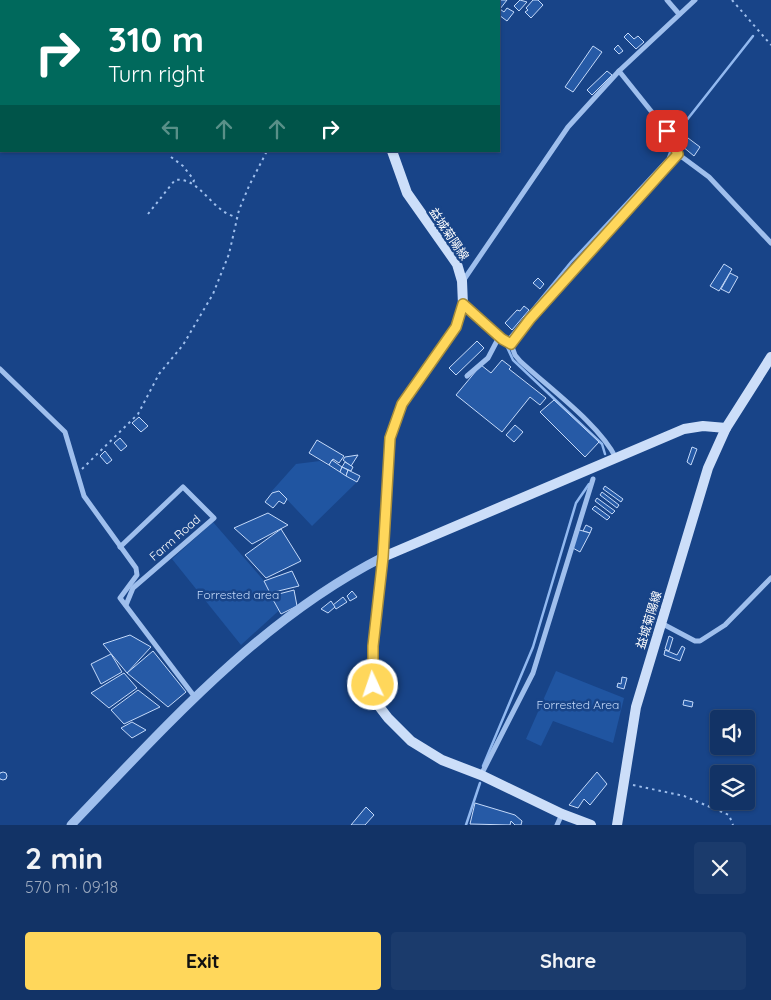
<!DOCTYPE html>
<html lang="en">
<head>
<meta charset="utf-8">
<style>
	body { margin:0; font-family:Quicksand,"Noto Sans JP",sans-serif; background:#1b3b6c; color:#f1f3f6; height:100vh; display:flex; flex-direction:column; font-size:19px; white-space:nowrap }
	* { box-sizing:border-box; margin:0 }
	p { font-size:16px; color:#9caabf }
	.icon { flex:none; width:28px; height:28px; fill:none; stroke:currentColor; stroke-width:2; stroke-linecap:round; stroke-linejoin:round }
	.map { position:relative; height:825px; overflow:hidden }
	.drawer { display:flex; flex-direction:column; background:#123366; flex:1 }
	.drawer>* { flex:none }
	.guide { position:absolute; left:0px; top:0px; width:500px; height:152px; box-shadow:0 1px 4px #0004,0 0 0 1px #314e7a; background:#00695c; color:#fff; overflow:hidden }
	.controls { position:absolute; left:710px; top:710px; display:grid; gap:10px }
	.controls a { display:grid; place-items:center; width:45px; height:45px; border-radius:5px; background:#123366; box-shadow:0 1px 4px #0004,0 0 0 1px #314e7a; font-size:25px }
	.pin { position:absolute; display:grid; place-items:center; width:42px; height:42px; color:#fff; margin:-21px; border-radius:10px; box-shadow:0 2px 8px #0006 }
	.me { position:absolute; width:55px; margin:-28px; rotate:357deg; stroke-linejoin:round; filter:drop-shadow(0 0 4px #0008) }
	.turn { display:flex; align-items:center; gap:18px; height:105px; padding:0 25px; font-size:22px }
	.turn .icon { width:65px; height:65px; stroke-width:2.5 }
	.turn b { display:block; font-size:35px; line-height:42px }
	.lanes { display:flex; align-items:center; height:48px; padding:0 25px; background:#0003; justify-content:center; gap:25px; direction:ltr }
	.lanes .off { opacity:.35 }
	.round { display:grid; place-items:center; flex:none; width:52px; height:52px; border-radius:5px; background:#1b3b6c }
	.summary { display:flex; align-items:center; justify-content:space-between; height:85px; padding:0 25px }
	h1 { font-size:30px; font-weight:800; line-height:38px }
	.action { display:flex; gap:10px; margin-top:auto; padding:10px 25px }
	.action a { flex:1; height:58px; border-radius:5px; background:#ffd75b; color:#111; font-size:20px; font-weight:800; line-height:58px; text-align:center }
	.action a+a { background:#1b3b6c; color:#f1f3f6 }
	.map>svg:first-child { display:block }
	.green { fill:#2055a1 }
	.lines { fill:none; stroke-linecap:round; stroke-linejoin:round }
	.stream { stroke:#92b9f0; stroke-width:2.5 }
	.building { fill:#265aa6; stroke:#c5dafa }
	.path { stroke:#9fbfed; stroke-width:2; stroke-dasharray:2.5 4; stroke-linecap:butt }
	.minor { stroke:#9fbfed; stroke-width:5 }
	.tertiary { stroke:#9fbfed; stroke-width:9 }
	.secondary { stroke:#ccdef9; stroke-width:10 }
	.route-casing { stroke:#a68c3b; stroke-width:12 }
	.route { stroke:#ffd75b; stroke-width:9 }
	.labels { text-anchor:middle; stroke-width:5; stroke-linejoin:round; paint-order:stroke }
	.street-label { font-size:12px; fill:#fff; stroke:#184488 }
	.park-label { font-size:12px; fill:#c5dafa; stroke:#184488 }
</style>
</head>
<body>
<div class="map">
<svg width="771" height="825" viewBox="0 0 771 825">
	<rect width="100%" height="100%" fill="#184488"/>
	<g class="green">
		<path d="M320,461L357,482L312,526L279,491L274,494L271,492L296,464Z"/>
		<path d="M213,522L285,605L241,645L172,559Z"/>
		<path d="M556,671L624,698L613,743L553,721L541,746L526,739Z"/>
	</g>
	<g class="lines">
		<g class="stream">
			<path d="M675,135L753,36"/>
			<path d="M508,339L571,262L668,158L672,147"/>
			<path d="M506,345L513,360L602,444L605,454"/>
			<path d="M483,766L533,647L576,503L589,484"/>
			<path d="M466,825L480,783"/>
		</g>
	</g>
	<g class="building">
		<path d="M493,0H507L500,9L504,12L507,8L514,12L507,21L499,15V1Z"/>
		<path d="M520,0L527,2L519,11L514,6Z"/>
		<path d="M533,0H538L543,5L531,18L525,12L528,10L526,8Z"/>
		<path d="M628,33L634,39L638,36L644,42L636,49L624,37Z"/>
		<path d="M618,45L623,51L619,54L614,49Z"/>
		<path d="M593,46L602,52L573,92L565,87Z"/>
		<path d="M607,71L612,75L592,95L587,90Z"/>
		<path d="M688,138L700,147L694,156L682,146Z"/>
		<path d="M724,264L732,269L719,291L710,286Z"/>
		<path d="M730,273L738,277L729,293L721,289Z"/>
		<path d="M538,278L544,284L540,289L533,283Z"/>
		<path d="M524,306L529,310L512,330L505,323L517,310L520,311Z"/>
		<path d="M477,341L484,348L456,375L449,368Z"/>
		<path d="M502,360L511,367L509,369L546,398L540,405L530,397L502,432L456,395L481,365L491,373Z"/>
		<path d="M554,400L599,442L585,457L540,412Z"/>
		<path d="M139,417L148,426L141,432L132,423Z"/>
		<path d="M515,425L523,432L514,442L506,435Z"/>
		<path d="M120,438L127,446L121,451L114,443Z"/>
		<path d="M317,440L344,456L339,463L333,459L329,465L309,453Z"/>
		<path d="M692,447L697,449L691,465L687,462Z"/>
		<path d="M105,451L112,460L107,464L100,456Z"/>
		<path d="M358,455L351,466L343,460L345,457Z"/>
		<path d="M332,460L342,467L340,472L329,465Z"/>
		<path d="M345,462L353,467L351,471L342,467Z"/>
		<path d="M342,467L348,470L346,476L340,472Z"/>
		<path d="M348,470L360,476L357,482L346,476Z"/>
		<path d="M605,486L623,499L621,502L603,489Z"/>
		<path d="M279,491L287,499L284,504L279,501L273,508L265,502L272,493Z"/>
		<path d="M602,492L619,505L617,508L600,495Z"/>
		<path d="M597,498L615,511L612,514L595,501Z"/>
		<path d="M595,506L610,517L607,520L592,509Z"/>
		<path d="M268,513L288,525L252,544L234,528Z"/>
		<path d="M586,525L592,528L590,533L583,531Z"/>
		<path d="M281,529L301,561L266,578L245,555Z"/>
		<path d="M576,529L590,533L580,552L571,547Z"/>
		<path d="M292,571L299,586L270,593L264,581Z"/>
		<path d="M294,590L297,606L281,614L271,596Z"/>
		<path d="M352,591L357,597L350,601L347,596Z"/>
		<path d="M343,597L347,602L336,609L333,605Z"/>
		<path d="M331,601L335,607L328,613L321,609Z"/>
		<path d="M130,635L151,647L127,673L103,644Z"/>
		<path d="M669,636L673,638L669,651L665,649Z"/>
		<path d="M682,646L685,648L680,661L664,655L665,650L677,655Z"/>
		<path d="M153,651L186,692L168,707L127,673Z"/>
		<path d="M111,654L122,672L101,684L91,664Z"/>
		<path d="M124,673L137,688L109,708L91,693Z"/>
		<path d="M622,677L627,678L624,689L617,687L618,683L621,684Z"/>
		<path d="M138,690L160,707L124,724L111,710Z"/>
		<path d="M684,700L693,702L692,707L683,705Z"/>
		<path d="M132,722L146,730L132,738L121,728Z"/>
		<circle cx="3" cy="776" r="4"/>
		<path d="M597,772L607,784L590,805L584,799L578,808L569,805Z"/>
		<path d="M475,803L515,815L522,821L521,825H515L511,821L510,825L470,824Z"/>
		<path d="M366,807L374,815L365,825H351Z"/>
	</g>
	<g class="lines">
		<g class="path">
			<path d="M732,0L771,45"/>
			<path d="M65,1L67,0"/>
			<path d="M411,1L412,0"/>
			<path d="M171,157L183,166L194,180L193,183"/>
			<path d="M148,214L175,180C195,177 207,200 223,211C227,214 233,216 237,218"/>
			<path d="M82,469L138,414L159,374L183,345L213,294L229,254L239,210L249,186L267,151"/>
			<path d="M633,785L684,796L729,815L733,825"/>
		</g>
		<g class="minor">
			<path d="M667,0L679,14"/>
			<path d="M619,71L667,131L678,154L709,177L771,243"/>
			<path d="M463,281L568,127L619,71L695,0"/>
			<path d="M464,305L502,339L511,344L515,355L520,361C549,388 599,424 616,458"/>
			<path d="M511,344L530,319L678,154"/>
			<path d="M0,369L65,432L84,496L136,568L137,575L120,598L194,696"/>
			<path d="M467,376L488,358L499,337"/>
			<path d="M120,547L183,487L214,518L133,588L126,605"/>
			<path d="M661,623L695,641H700L725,625L771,578"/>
			<path d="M481,775L533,673L593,479"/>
			<path d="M557,825L562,814"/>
		</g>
		<path class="tertiary" d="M71,825C166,726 259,620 383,557"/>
		<g class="secondary">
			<path d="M279,0L280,1"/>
			<path d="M392,151L407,193L457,264L462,281L463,305L456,327L402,404L390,437L383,557L373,646L371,670L375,701L388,718L411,741L442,760L481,775L562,814L591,825"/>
			<path d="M383,557L684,429L703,426L726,428"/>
			<path d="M617,825L636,707L708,468L726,428L771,357"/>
		</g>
	</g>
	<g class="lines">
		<defs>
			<path id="route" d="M373,685V646L383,557L390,438L402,404L456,327L463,304L502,339L511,344L530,319L678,154L667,131"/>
		</defs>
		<use href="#route" class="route-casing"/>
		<use href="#route" class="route"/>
	</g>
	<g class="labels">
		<g class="street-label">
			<text transform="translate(449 234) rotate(56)" y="4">益城菊陽線</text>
			<text transform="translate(175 538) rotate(-41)" y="4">Farm Road</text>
			<text transform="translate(649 620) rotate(-73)" y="4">益城菊陽線</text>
		</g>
		<g class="park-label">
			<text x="238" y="599">Forrested area</text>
			<text x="578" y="709">Forrested Area</text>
		</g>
	</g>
</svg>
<div class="controls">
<a><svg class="icon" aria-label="sound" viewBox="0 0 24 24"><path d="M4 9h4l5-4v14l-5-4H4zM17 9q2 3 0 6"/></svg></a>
<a><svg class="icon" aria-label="layers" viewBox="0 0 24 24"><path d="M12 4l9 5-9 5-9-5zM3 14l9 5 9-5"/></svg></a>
</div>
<div class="pin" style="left:667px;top:131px;background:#d93025"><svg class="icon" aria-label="arrive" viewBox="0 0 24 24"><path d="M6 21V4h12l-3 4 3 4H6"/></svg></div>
<svg class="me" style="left:373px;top:685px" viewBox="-20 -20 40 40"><circle r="17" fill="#ffd75b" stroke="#fff" stroke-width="3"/><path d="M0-11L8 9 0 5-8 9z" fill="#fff"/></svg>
<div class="guide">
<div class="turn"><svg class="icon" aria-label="right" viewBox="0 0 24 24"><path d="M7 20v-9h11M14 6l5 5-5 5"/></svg><div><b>310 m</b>Turn right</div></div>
<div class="lanes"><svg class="icon off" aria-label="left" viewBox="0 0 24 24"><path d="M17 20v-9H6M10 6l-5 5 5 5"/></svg><svg class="icon off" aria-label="ahead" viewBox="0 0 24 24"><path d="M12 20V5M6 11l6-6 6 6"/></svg><svg class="icon off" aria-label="ahead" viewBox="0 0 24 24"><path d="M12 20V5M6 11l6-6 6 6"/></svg><svg class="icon" aria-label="right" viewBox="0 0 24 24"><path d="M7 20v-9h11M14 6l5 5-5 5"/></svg></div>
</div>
</div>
<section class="drawer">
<div class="summary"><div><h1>2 min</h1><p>570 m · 09:18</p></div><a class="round"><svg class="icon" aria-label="close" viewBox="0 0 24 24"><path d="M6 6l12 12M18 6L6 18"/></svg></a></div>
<div class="action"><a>Exit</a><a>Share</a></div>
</section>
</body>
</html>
